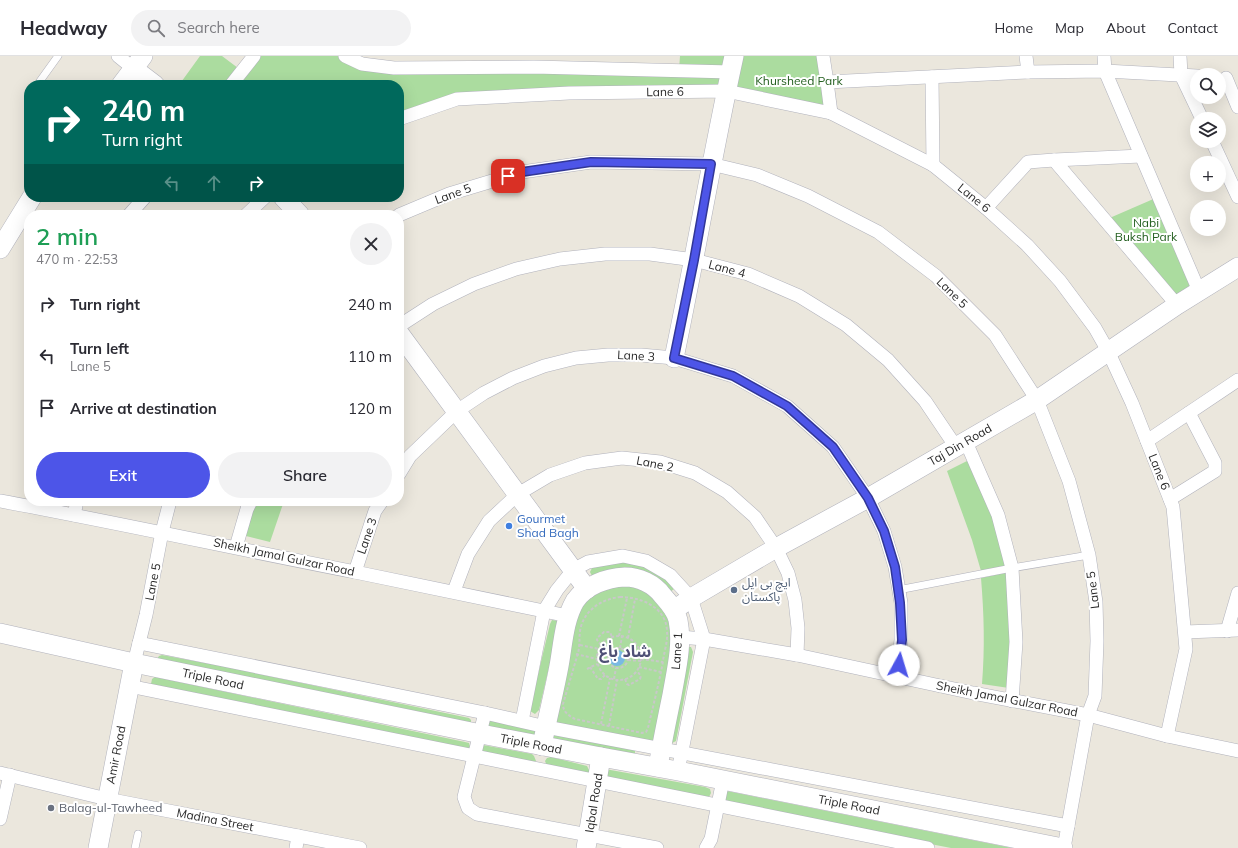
<!DOCTYPE html>
<html lang="en">
<head>
<meta charset="utf-8">
<style>
	body { margin:0; font-family:Mulish,"Noto Sans Arabic",sans-serif; background:#f2f2f3; color:#2b2b33; height:100vh; display:flex; flex-direction:column; font-size:15px; white-space:nowrap }
	* { box-sizing:border-box; margin:0 }
	p { font-size:13px; color:#7c7c81 }
	.icon { flex:none; width:22px; height:22px; fill:none; stroke:currentColor; stroke-width:2; stroke-linecap:round; stroke-linejoin:round }
	.map { position:relative; flex:1; overflow:hidden }
	.details { position:absolute; left:24px; top:154px; width:380px; height:296px; display:flex; flex-direction:column; background:#fff; border-radius:16px; box-shadow:0 4px 16px #0002 }
	.details>* { flex:none }
	.hud { position:absolute; left:24px; top:24px; width:380px; height:122px; border-radius:16px; box-shadow:0 4px 16px #0002; background:#00695c; color:#fff; overflow:hidden }
	.tools { position:absolute; left:1190px; top:12px; display:grid; gap:8px }
	.tools a { display:grid; place-items:center; width:36px; height:36px; border-radius:50%; background:#fff; box-shadow:0 4px 16px #0002; font-size:20px }
	.pin { position:absolute; display:grid; place-items:center; width:34px; height:34px; color:#fff; margin:-17px; border-radius:8px; box-shadow:0 2px 6px #0006 }
	.me { position:absolute; width:44px; margin:-22px; rotate:6deg; stroke-linejoin:round; filter:drop-shadow(0 0 3px #0008) }
	.turn { display:flex; align-items:center; gap:14px; height:84px; padding:0 12px; font-size:18px }
	.turn .icon { width:52px; height:52px; stroke-width:2.5 }
	.turn b { display:block; font-size:28px; line-height:34px }
	.lanes { display:flex; align-items:center; height:38px; padding:0 12px; background:#0003; justify-content:center; gap:20px; direction:ltr }
	.lanes .off { opacity:.35 }
	.round { display:grid; place-items:center; flex:none; width:42px; height:42px; border-radius:21px; background:#f2f2f3 }
	.head { display:flex; align-items:center; justify-content:space-between; height:68px; padding:0 12px }
	h1 { font-size:24px; font-weight:600; line-height:30px; color:#1e9e55 }
	.action { display:flex; gap:8px; margin-top:auto; padding:8px 12px }
	.action a { flex:1; height:46px; border-radius:24px; background:#4d55e8; color:#fff; font-size:16px; font-weight:600; line-height:46px; text-align:center }
	.action a+a { background:#f2f2f3; color:#2b2b33 }
	ul { padding:0; list-style:none }
	li { display:flex; align-items:center; gap:12px; height:52px; padding:0 12px }
	li div { flex:1 }
	li b { display:block; font-size:15px }
	li em { font-style:normal }
	header { display:flex; align-items:center; gap:24px; box-sizing:border-box; height:56px; padding:0 20px; background:#fff; border-bottom:1px solid #e1e1e2 }
	header strong { font-size:19px }
	nav { display:flex; gap:22px; margin-inline-start:auto; font-size:14px }
	.search { width:280px; height:36px; background:#f2f2f3; display:flex; align-items:center; gap:10px; box-sizing:border-box; padding:0 14px; border-radius:22px; color:#7c7c81; font-size:15px }
	.map>svg:first-child { display:block }
	.green { fill:#abdc9f }
	.water { fill:#7ab9e3 }
	.lines { fill:none; stroke-linecap:round; stroke-linejoin:round }
	.lane-casing { stroke:#b1b2bc; stroke-width:8 }
	.street-casing { stroke:#b1b2bc; stroke-width:14 }
	.secondary-casing { stroke:#b1b2bc; stroke-width:20 }
	.path { stroke:#c8c8c8; stroke-width:2; stroke-dasharray:3 2; stroke-linecap:butt }
	.lane { stroke:#fff; stroke-width:7 }
	.street { stroke:#fff; stroke-width:13 }
	.secondary { stroke:#fff; stroke-width:19 }
	.route-casing { stroke:#323797; stroke-width:10 }
	.route { stroke:#4d55e8; stroke-width:7 }
	.shop-dot { fill:#3f7fe0; stroke:#fff; stroke-width:1.5 }
	.service-dot { fill:#5c6f8a; stroke:#fff; stroke-width:1.5 }
	.worship-dot { fill:#6b7280; stroke:#fff; stroke-width:1.5 }
	.labels { text-anchor:middle; stroke-width:4; stroke-linejoin:round; paint-order:stroke }
	.park-label { font-size:12px; fill:#256021; stroke:#fff }
	.street-label { font-size:12px; fill:#2a2a2a; stroke:#fff }
	.shop-label { font-size:12px; fill:#366cbe; stroke:#fff; text-anchor:start }
	.service-label { font-size:12px; fill:#4e5e75; stroke:#fff; text-anchor:start }
	.worship-label { font-size:12px; fill:#5b616d; stroke:#fff; text-anchor:start }
	.district-label { font-size:16px; font-weight:bold; fill:#4f5076; stroke:#fff }
</style>
</head>
<body>
<header>
<strong>Headway</strong>
<div class="search"><svg class="icon" aria-label="search" viewBox="0 0 24 24"><circle cx="10" cy="10" r="6"/><path d="M15 15l6 6"/></svg>Search here</div>
<nav><a>Home</a><a>Map</a><a>About</a><a>Contact</a></nav>
</header>
<div class="map">
<svg width="1238" height="792" viewBox="0 0 1238 792">
	<rect width="100%" height="100%" fill="#ebe7dd"/>
	<g class="green">
		<path d="M200,0H222L242,15L254,0H345L362,8L679,14L680,0H823L831,57L726,35L457,43L399,63V29H333L327,27L326,29H244L236,23L231,29H179Z"/>
		<path d="M1158,141L1199,235L1177,249L1105,164Z"/>
		<path d="M969,404L995,462L1007,510L981,515L972,484L947,415Z"/>
		<path d="M256,445H284L270,486L242,479Z"/>
		<path d="M625,505L635,506L673,528L674,533L670,536L592,520L590,516L592,512Z"/>
		<path d="M1009,516L1012,580L1009,632L982,628C985,592 984,558 981,522Z"/>
		<path d="M616,529L634,530L662,545L676,577L654,687L551,669L572,570L584,546L598,535Z"/>
		<path d="M552,564L558,565L559,569L539,654L535,658L530,655V652L550,568Z"/>
		<path d="M687,591H691L693,596L676,685L672,687H671Z"/>
		<path d="M162,599L221,610L469,662L471,664V667L157,603L159,600Z"/>
		<path d="M155,621L465,686L469,687L470,691L468,693L151,628L152,623Z"/>
		<path d="M491,664L537,673V680L492,676L485,668Z"/>
		<path d="M554,677L635,694V700L554,685L552,679Z"/>
		<path d="M483,689L532,698L534,700L536,705L534,707L481,697Z"/>
		<path d="M551,701L587,710L590,716L588,718L547,710L545,705L547,702Z"/>
		<path d="M605,713L705,731L710,733L711,737L709,741L603,723Z"/>
		<path d="M727,735L1012,792H951L725,748L722,739Z"/>
	</g>
	<circle class="water" cx="617" cy="602" r="8"/>
	<g class="lines">
		<defs>
			<g id="lane">
				<path d="M40,25L58,0"/>
				<path d="M898,534L1012,512L1089,499"/>
				<path d="M135,792L138,778"/>
			</g>
			<g id="street">
				<path d="M118,0L134,13"/>
				<path d="M345,0L362,8L394,12L534,11L731,16"/>
				<path d="M823,0L827,26"/>
				<path d="M1026,0L1028,16"/>
				<path d="M1104,0L1105,15L1199,235"/>
				<path d="M1180,0L1181,19L1202,63"/>
				<path d="M932,21L933,109"/>
				<path d="M1226,22L1238,51"/>
				<path d="M231,29L254,0"/>
				<path d="M831,57L827,26L1028,16L1105,15L1197,20"/>
				<path d="M399,63L457,43L569,37L726,35L831,57L933,109L986,152L1027,189L1060,225L1095,272L1108,295L1132,347L1173,451L1186,593L1167,680"/>
				<path d="M1212,85L1238,141"/>
				<path d="M1054,104L1177,249"/>
				<path d="M986,152L1028,106L1054,104L1141,100"/>
				<path d="M129,159L145,141"/>
				<path d="M246,159L265,141"/>
				<path d="M399,159L449,138L522,116L591,106L711,108L757,119L808,140L878,176L936,220L995,279L1037,344L1069,425L1089,499L1096,546L1097,585L1095,640L1088,659L1064,792"/>
				<path d="M399,270L433,248L474,228L516,213L560,203L605,198H650L694,204L748,218L799,240L846,269L888,304L925,345L956,391"/>
				<path d="M1147,385L1238,324"/>
				<path d="M966,386L998,459L1012,512L1016,586L1012,645"/>
				<path d="M399,418L410,400L457,355L484,337L513,322L544,310L576,302L608,299H641L674,302L733,320L787,350L833,391L868,442L884,475L895,511L901,547V584L897,621"/>
				<path d="M1170,443L1215,415V407L1189,357"/>
				<path d="M0,445C119,467 237,493 355,516C426,530 497,545 568,560"/>
				<path d="M74,459L77,445"/>
				<path d="M236,491L247,453L251,445"/>
				<path d="M355,516L375,455L382,445"/>
				<path d="M454,535L468,498L489,465L518,438L550,419L585,407L622,402L660,406L695,417L727,436L755,461L776,492L788,517L795,544L798,572L797,599"/>
				<path d="M1227,575L1238,537"/>
				<path d="M1185,576L1238,574"/>
				<path d="M680,581L704,583L797,599L973,637L1088,659L1167,680L1238,695"/>
				<path d="M139,587L485,657L546,671L1068,770"/>
				<path d="M134,607L146,559L162,476L170,445"/>
				<path d="M129,630L928,792"/>
				<path d="M485,657L464,741L468,752L477,758L657,792"/>
				<path d="M522,665L544,555L557,534L573,514L588,506L623,500L646,505L670,519L691,542L704,583L680,705"/>
				<path d="M0,717L107,743L360,792"/>
				<path d="M0,763L10,719"/>
				<path d="M296,792L298,780"/>
				<path d="M706,792L711,783L723,724"/>
			</g>
			<g id="secondary">
				<path d="M134,13L155,29"/>
				<path d="M121,29L143,0"/>
				<path d="M283,141L300,159"/>
				<path d="M0,193L32,141"/>
				<path d="M399,277L587,533"/>
				<path d="M674,302C695,202 712,100 734,0"/>
				<path d="M674,554L691,542L776,492L868,442L1037,344L1177,249L1238,211"/>
				<path d="M0,577L134,607L481,678L601,701L678,715L1063,792"/>
				<path d="M542,690C547,663 554,637 559,610C563,588 564,564 575,545C586,529 606,522 625,521C639,521 654,528 662,539C669,547 676,554 678,564C683,589 676,615 672,639C667,663 662,687 658,711"/>
				<path d="M98,792L134,607"/>
				<path d="M586,792L601,701"/>
			</g>
		</defs>
		<use href="#lane" class="lane-casing"/>
		<use href="#street" class="street-casing"/>
		<use href="#secondary" class="secondary-casing"/>
		<g class="path">
			<path d="M620,541C641,541 666,551 667,575C668,585 664,596 663,605C659,628 653,650 648,672L646,676L642,677L575,663C568,659 563,656 563,648C568,631 573,614 578,597C580,589 579,582 580,575C583,555 601,543 620,541Z"/>
			<circle cx="619" cy="602" r="22"/>
			<path d="M619,580L627,542"/>
			<path d="M628,582L635,543"/>
			<path d="M580,589L599,593"/>
			<path d="M601,589L597,584V582L604,576H610L612,581"/>
			<path d="M620,592L622,580"/>
			<circle cx="618" cy="602" r="10"/>
			<path d="M576,598L597,603"/>
			<path d="M597,598L608,599"/>
			<path d="M641,603L663,606"/>
			<path d="M628,604L641,605"/>
			<path d="M590,611L598,623H601L605,619"/>
			<path d="M639,611L661,616"/>
			<path d="M587,613L597,608"/>
			<path d="M614,623L616,612"/>
			<path d="M625,623L627,628L629,629L640,623L641,620L637,615"/>
			<path d="M601,668L610,622"/>
			<path d="M609,670L617,624"/>
		</g>
		<use href="#lane" class="lane"/>
		<use href="#street" class="street"/>
		<use href="#secondary" class="secondary"/>
	</g>
	<g class="lines">
		<defs>
			<path id="route" d="M508,120L522,116L591,106L711,108L694,204L674,302L733,320L787,350L833,391L868,442L884,475L895,511L900,547L902,584L899,609"/>
		</defs>
		<use href="#route" class="route-casing"/>
		<use href="#route" class="route"/>
	</g>
	<circle class="shop-dot" cx="509" cy="470" r="4"/>
	<circle class="service-dot" cx="734" cy="534" r="4"/>
	<circle class="worship-dot" cx="51" cy="752" r="4"/>
	<g class="labels">
		<g class="park-label">
			<text x="799" y="29">Khursheed Park</text>
			<text x="1146" y="171">Nabi<tspan x="1146" dy="14">Buksh Park</tspan></text>
		</g>
		<g class="street-label">
			<text transform="translate(665 36) rotate(-1)" y="4">Lane 6</text>
			<text transform="translate(453 138) rotate(-20)" y="4">Lane 5</text>
			<text transform="translate(974 142) rotate(39)" y="4">Lane 6</text>
			<text transform="translate(727 213) rotate(15)" y="4">Lane 4</text>
			<text transform="translate(952 237) rotate(44)" y="4">Lane 5</text>
			<text transform="translate(636 300) rotate(3)" y="4">Lane 3</text>
			<text transform="translate(960 389) rotate(-30)" y="4">Taj Din Road</text>
			<text transform="translate(655 408) rotate(11)" y="4">Lane 2</text>
			<text transform="translate(1159 416) rotate(68)" y="4">Lane 6</text>
			<text transform="translate(367 480) rotate(-71)" y="4">Lane 3</text>
			<text transform="translate(284 501) rotate(12)" y="4">Sheikh Jamal Gulzar Road</text>
			<text transform="translate(153 526) rotate(-79)" y="4">Lane 5</text>
			<text transform="translate(1093 534) rotate(-97)" y="4">Lane 5</text>
			<text transform="translate(677 595) rotate(-86)" y="4">Lane 1</text>
			<text transform="translate(213 623) rotate(12)" y="4">Triple Road</text>
			<text transform="translate(1007 643) rotate(11)" y="4">Sheikh Jamal Gulzar Road</text>
			<text transform="translate(531 688) rotate(11)" y="4">Triple Road</text>
			<text transform="translate(116 699) rotate(-79)" y="4">Amir Road</text>
			<text transform="translate(594 747) rotate(-81)" y="4">Iqbal Road</text>
			<text transform="translate(849 749) rotate(11)" y="4">Triple Road</text>
			<text transform="translate(215 764) rotate(11)" y="4">Madina Street</text>
		</g>
		<g class="shop-label">
			<text x="517" y="467">Gourmet<tspan x="517" dy="14">Shad Bagh</tspan></text>
		</g>
		<g class="service-label">
			<text x="742" y="531">ایچ بی ایل<tspan x="742" dy="14">پاکستان</tspan></text>
		</g>
		<g class="worship-label">
			<text x="59" y="756">Balag-ul-Tawheed</text>
		</g>
		<g class="district-label">
			<text x="625" y="601">شاد باٰغ</text>
		</g>
	</g>
</svg>
<div class="tools">
<a><svg class="icon" aria-label="search" viewBox="0 0 24 24"><circle cx="10" cy="10" r="6"/><path d="M15 15l6 6"/></svg></a>
<a><svg class="icon" aria-label="layers" viewBox="0 0 24 24"><path d="M12 4l9 5-9 5-9-5zM3 14l9 5 9-5"/></svg></a>
<a>+</a>
<a>−</a>
</div>
<div class="pin" style="left:508px;top:120px;background:#d93025"><svg class="icon" aria-label="arrive" viewBox="0 0 24 24"><path d="M6 21V4h12l-3 4 3 4H6"/></svg></div>
<svg class="me" style="left:899px;top:609px" viewBox="-20 -20 40 40"><circle r="19" fill="#fff"/><path d="M0-13L10 11 0 6-10 11z" fill="#4d55e8"/></svg>
<div class="hud">
<div class="turn"><svg class="icon" aria-label="right" viewBox="0 0 24 24"><path d="M7 20v-9h11M14 6l5 5-5 5"/></svg><div><b>240 m</b>Turn right</div></div>
<div class="lanes"><svg class="icon off" aria-label="left" viewBox="0 0 24 24"><path d="M17 20v-9H6M10 6l-5 5 5 5"/></svg><svg class="icon off" aria-label="ahead" viewBox="0 0 24 24"><path d="M12 20V5M6 11l6-6 6 6"/></svg><svg class="icon" aria-label="right" viewBox="0 0 24 24"><path d="M7 20v-9h11M14 6l5 5-5 5"/></svg></div>
</div>
<section class="details">
<div class="head"><div><h1>2 min</h1><p>470 m · 22:53</p></div><a class="round"><svg class="icon" aria-label="close" viewBox="0 0 24 24"><path d="M6 6l12 12M18 6L6 18"/></svg></a></div>
<ul>
<li><svg class="icon" aria-label="right" viewBox="0 0 24 24"><path d="M7 20v-9h11M14 6l5 5-5 5"/></svg><div><b>Turn right</b></div><em>240 m</em></li>
<li><svg class="icon" aria-label="left" viewBox="0 0 24 24"><path d="M17 20v-9H6M10 6l-5 5 5 5"/></svg><div><b>Turn left</b><p>Lane 5</p></div><em>110 m</em></li>
<li><svg class="icon" aria-label="arrive" viewBox="0 0 24 24"><path d="M6 21V4h12l-3 4 3 4H6"/></svg><div><b>Arrive at destination</b></div><em>120 m</em></li>
</ul>
<div class="action"><a>Exit</a><a>Share</a></div>
</section>
</div>
</body>
</html>
